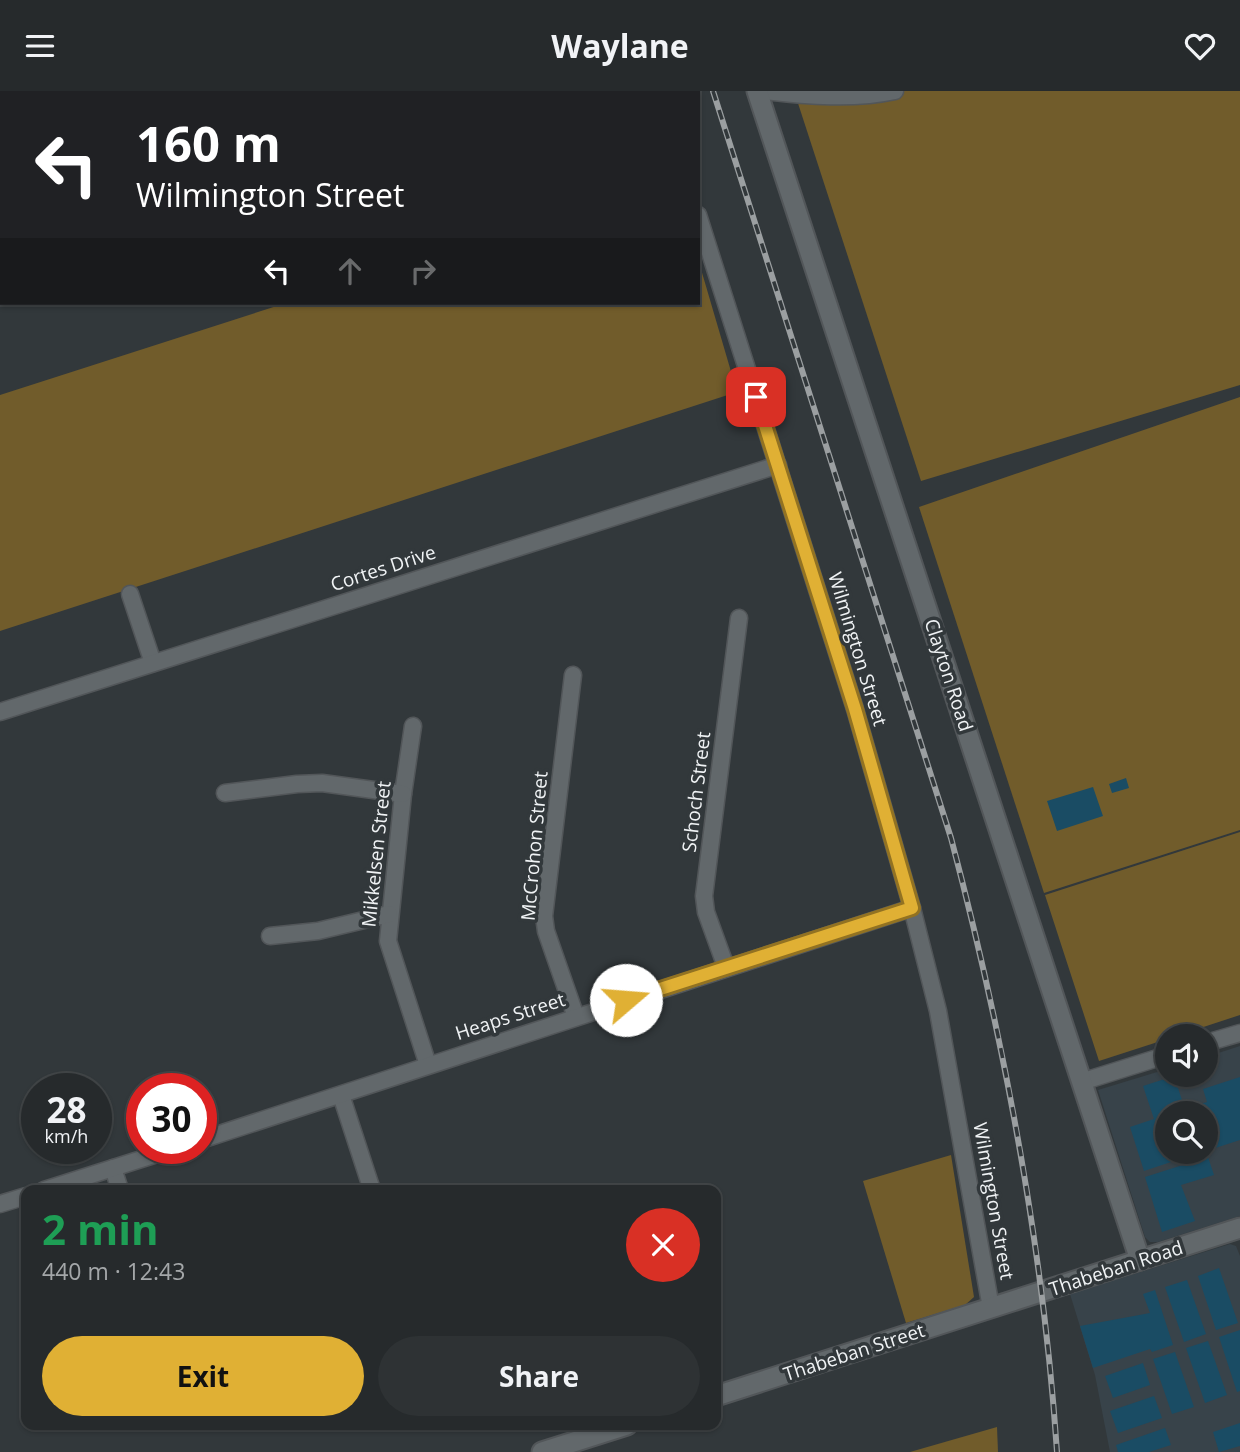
<!DOCTYPE html>
<html lang="en">
<head>
<meta charset="utf-8">
<style>
	body { margin:0; font-family:"Open Sans",sans-serif; background:#2e3234; color:#f1f3f6; height:100vh; display:flex; flex-direction:column; font-size:26px; white-space:nowrap }
	* { box-sizing:border-box; margin:0 }
	p { font-size:23px; color:#a4a7a9 }
	.icon { flex:none; width:38px; height:38px; fill:none; stroke:currentColor; stroke-width:2; stroke-linecap:round; stroke-linejoin:round }
	.map { position:relative; flex:1; overflow:hidden }
	.side { position:absolute; left:21px; top:1094px; width:700px; height:245px; display:flex; flex-direction:column; background:#262a2c; border-radius:14px; box-shadow:0 2px 5px #0004,0 0 0 2px #424648 }
	.side>* { flex:none }
	.top-card { position:absolute; left:0px; top:0px; width:700px; height:214px; box-shadow:0 2px 5px #0004,0 0 0 2px #424648; background:#202124; color:#fff; overflow:hidden }
	.tools { position:absolute; left:1155px; top:933px; display:grid; gap:14px }
	.tools a { display:grid; place-items:center; width:63px; height:63px; border-radius:50%; background:#262a2c; box-shadow:0 2px 5px #0004,0 0 0 2px #424648; font-size:35px }
	.speed { position:absolute; left:21px; top:982px; display:flex; gap:14px; font-size:35px; font-weight:700; text-align:center }
	.speed>* { display:grid; place-content:center; width:91px; height:91px; border-radius:50%; background:#262a2c; box-shadow:0 2px 5px #0004,0 0 0 2px #424648; line-height:1 }
	.speed small { font-size:18px; font-weight:400 }
	.speed .limit { border:10px solid #d22; background:#fff; color:#111 }
	.pin { position:absolute; display:grid; place-items:center; width:60px; height:60px; color:#fff; margin:-30px; border-radius:14px; box-shadow:0 4px 10px #0006 }
	.me { position:absolute; width:77px; margin:-38px; rotate:72deg; stroke-linejoin:round; filter:drop-shadow(0 0 5px #0008) }
	.turn { display:flex; align-items:center; gap:24px; height:147px; padding:0 21px; font-size:32px }
	.turn .icon { width:91px; height:91px; stroke-width:2.5 }
	.turn b { display:block; font-size:49px; line-height:60px }
	.lanes { display:flex; align-items:center; height:66px; padding:0 21px; background:#0003; justify-content:center; gap:35px; direction:ltr }
	.lanes .off { opacity:.35 }
	.round { display:grid; place-items:center; flex:none; width:74px; height:74px; border-radius:37px; background:#2e3234 }
	.overview { display:flex; align-items:center; justify-content:space-between; height:119px; padding:0 21px }
	h1 { font-size:42px; font-weight:700; line-height:52px; color:#1e9e55 }
	.action { display:flex; gap:14px; margin-top:auto; padding:14px 21px }
	.action a { flex:1; height:80px; border-radius:42px; background:#e0b034; color:#111; font-size:28px; font-weight:700; line-height:80px; text-align:center }
	.action a+a { background:#2e3234; color:#f1f3f6 }
	header { display:flex; justify-content:space-between; align-items:center; height:91px; padding:0 21px; background:#262a2c; font-size:32px; font-weight:700 }
	.map>svg:first-child { display:block }
	.built { fill:#38434a; fill-rule:evenodd }
	.green { fill:#715c2b }
	.building { fill:#1a4c64 }
	.lines { fill:none; stroke-linecap:round; stroke-linejoin:round }
	.minor-casing { stroke:#525659; stroke-width:19 }
	.tertiary-casing { stroke:#525659; stroke-width:23 }
	.minor { stroke:#62686b; stroke-width:16 }
	.tertiary { stroke:#62686b; stroke-width:19 }
	.rail-casing { stroke:#9b9fa1; stroke-width:6 }
	.rail { stroke:#32383b; stroke-width:3.5; stroke-dasharray:10; stroke-linecap:butt }
	.route-casing { stroke:#927222; stroke-width:18 }
	.route { stroke:#e0b034; stroke-width:12 }
	.labels { text-anchor:middle; stroke-width:7; stroke-linejoin:round; paint-order:stroke }
	.street-label { font-size:19px; fill:#f0f3f5; stroke:#32383b }
</style>
</head>
<body>
<header><svg class="icon" aria-label="menu" viewBox="0 0 24 24"><path d="M4 6h16M4 12h16M4 18h16"/></svg>Waylane<svg class="icon" aria-label="heart" viewBox="0 0 24 24"><path d="M12 20l-8-8c-3-5 5-10 8-4 3-6 11-1 8 4z"/></svg></header>
<div class="map">
<svg width="1240" height="1361" viewBox="0 0 1240 1361">
	<rect width="100%" height="100%" fill="#32383b"/>
	<g class="built">
		<path d="M1240,955V1125L1158,1151H1150L1145,1146L1098,999L1167,978V984H1206V966ZM1167,1022H1206V1060H1167Z"/>
		<path d="M1230,1153L1236,1155L1240,1165V1361H1110L1095,1284L1070,1203Z"/>
	</g>
	<g class="green">
		<path d="M794,0H1240V294L921,390Z"/>
		<path d="M698,168L737,301L0,540V304L286,212H698Z"/>
		<path d="M1240,306V739L1044,802L919,416Z"/>
		<path d="M1240,741V924L1176,945H1167V948L1099,970L1045,804Z"/>
		<path d="M951,1064L974,1206L965,1214L906,1232L863,1090Z"/>
		<path d="M997,1336L998,1361H910Z"/>
	</g>
	<g class="building">
		<path d="M1126,687L1129,697L1112,702L1109,693Z"/>
		<path d="M1093,696L1103,725L1057,740L1047,710Z"/>
		<path d="M1174,985L1185,1018L1207,1011L1203,998L1240,986V1049L1206,1060V1022H1167V1060L1201,1061L1144,1080L1130,1036L1154,1028L1143,995Z"/>
		<path d="M1208,1066L1214,1084L1181,1094L1195,1130L1162,1141L1145,1086Z"/>
		<path d="M1219,1177L1238,1232L1216,1239L1198,1185Z"/>
		<path d="M1187,1189L1206,1243L1184,1251L1165,1196Z"/>
		<path d="M1155,1199L1173,1254L1152,1261L1150,1258L1093,1277L1080,1235L1150,1222L1143,1203Z"/>
		<path d="M1240,1239V1300L1237,1301L1219,1246Z"/>
		<path d="M1208,1250L1227,1304L1205,1312L1186,1257Z"/>
		<path d="M1175,1261L1194,1316L1172,1323L1153,1268Z"/>
		<path d="M1143,1272L1150,1294L1113,1307L1105,1285Z"/>
		<path d="M1154,1305L1162,1327L1118,1342L1110,1320Z"/>
		<path d="M1240,1332V1355L1219,1361L1213,1341Z"/>
		<path d="M1165,1337L1171,1354L1149,1361H1118L1116,1354Z"/>
	</g>
	<g class="lines">
		<defs>
			<g id="minor">
				<path d="M658,0L659,2"/>
				<path d="M765,0C807,5 854,9 895,0"/>
				<path d="M698,124L855,618L912,817L938,920L991,1217"/>
				<path d="M130,503L153,572"/>
				<path d="M573,584L544,825L546,840L576,926"/>
				<path d="M0,621L778,374"/>
				<path d="M413,635L403,703L388,850L428,974"/>
				<path d="M225,702L297,693L322,692L403,703"/>
				<path d="M270,845L318,840L389,823"/>
				<path d="M726,876L706,821L704,805L739,527"/>
				<path d="M1206,952L1240,942"/>
				<path d="M1081,991L1167,964"/>
				<path d="M341,1004L372,1099"/>
				<path d="M201,1049L912,817"/>
				<path d="M113,1077L120,1099"/>
				<path d="M44,1099L176,1057"/>
				<path d="M0,1113L26,1105"/>
			</g>
			<g id="tertiary">
				<path d="M757,0L1140,1169"/>
				<path d="M716,1305L1240,1137"/>
				<path d="M542,1361L627,1334"/>
			</g>
		</defs>
		<use href="#minor" class="minor-casing"/>
		<use href="#tertiary" class="tertiary-casing"/>
		<use href="#minor" class="minor"/>
		<use href="#tertiary" class="tertiary"/>
		<defs>
			<path id="rail" d="M713,0L951,747C1004,948 1043,1152 1057,1361"/>
		</defs>
		<use href="#rail" class="rail-casing"/>
		<use href="#rail" class="rail"/>
	</g>
	<g class="lines">
		<defs>
			<path id="route" d="M626,909L912,817L855,618L756,306"/>
		</defs>
		<use href="#route" class="route-casing"/>
		<use href="#route" class="route"/>
	</g>
	<g class="labels">
		<g class="street-label">
			<text transform="translate(383 477) rotate(-18)" y="7">Cortes Drive</text>
			<text transform="translate(858 558) rotate(73)" y="7">Wilmington Street</text>
			<text transform="translate(949 584) rotate(72)" y="7">Clayton Road</text>
			<text transform="translate(696 701) rotate(-83)" y="7">Schoch Street</text>
			<text transform="translate(534 755) rotate(-85)" y="7">McCrohon Street</text>
			<text transform="translate(376 763) rotate(-84)" y="7">Mikkelsen Street</text>
			<text transform="translate(510 925) rotate(-18)" y="7">Heaps Street</text>
			<text transform="translate(994 1110) rotate(80)" y="7">Wilmington Street</text>
			<text transform="translate(1116 1177) rotate(-18)" y="7">Thabeban Road</text>
			<text transform="translate(854 1261) rotate(-18)" y="7">Thabeban Street</text>
		</g>
	</g>
</svg>
<div class="tools">
<a><svg class="icon" aria-label="sound" viewBox="0 0 24 24"><path d="M4 9h4l5-4v14l-5-4H4zM17 9q2 3 0 6"/></svg></a>
<a><svg class="icon" aria-label="search" viewBox="0 0 24 24"><circle cx="10" cy="10" r="6"/><path d="M15 15l6 6"/></svg></a>
</div>
<div class="speed"><div>28<small>km/h</small></div><div class="limit">30</div></div>
<div class="pin" style="left:756px;top:306px;background:#d93025"><svg class="icon" aria-label="arrive" viewBox="0 0 24 24"><path d="M6 21V4h12l-3 4 3 4H6"/></svg></div>
<svg class="me" style="left:626px;top:909px" viewBox="-20 -20 40 40"><circle r="19" fill="#fff"/><path d="M0-13L10 11 0 6-10 11z" fill="#e0b034"/></svg>
<div class="top-card">
<div class="turn"><svg class="icon" aria-label="left" viewBox="0 0 24 24"><path d="M17 20v-9H6M10 6l-5 5 5 5"/></svg><div><b>160 m</b>Wilmington Street</div></div>
<div class="lanes"><svg class="icon" aria-label="left" viewBox="0 0 24 24"><path d="M17 20v-9H6M10 6l-5 5 5 5"/></svg><svg class="icon off" aria-label="ahead" viewBox="0 0 24 24"><path d="M12 20V5M6 11l6-6 6 6"/></svg><svg class="icon off" aria-label="right" viewBox="0 0 24 24"><path d="M7 20v-9h11M14 6l5 5-5 5"/></svg></div>
</div>
<section class="side">
<div class="overview"><div><h1>2 min</h1><p>440 m · 12:43</p></div><a class="round" style="background:#d93025;color:#fff"><svg class="icon" aria-label="close" viewBox="0 0 24 24"><path d="M6 6l12 12M18 6L6 18"/></svg></a></div>
<div class="action"><a>Exit</a><a>Share</a></div>
</section>
</div>
</body>
</html>
